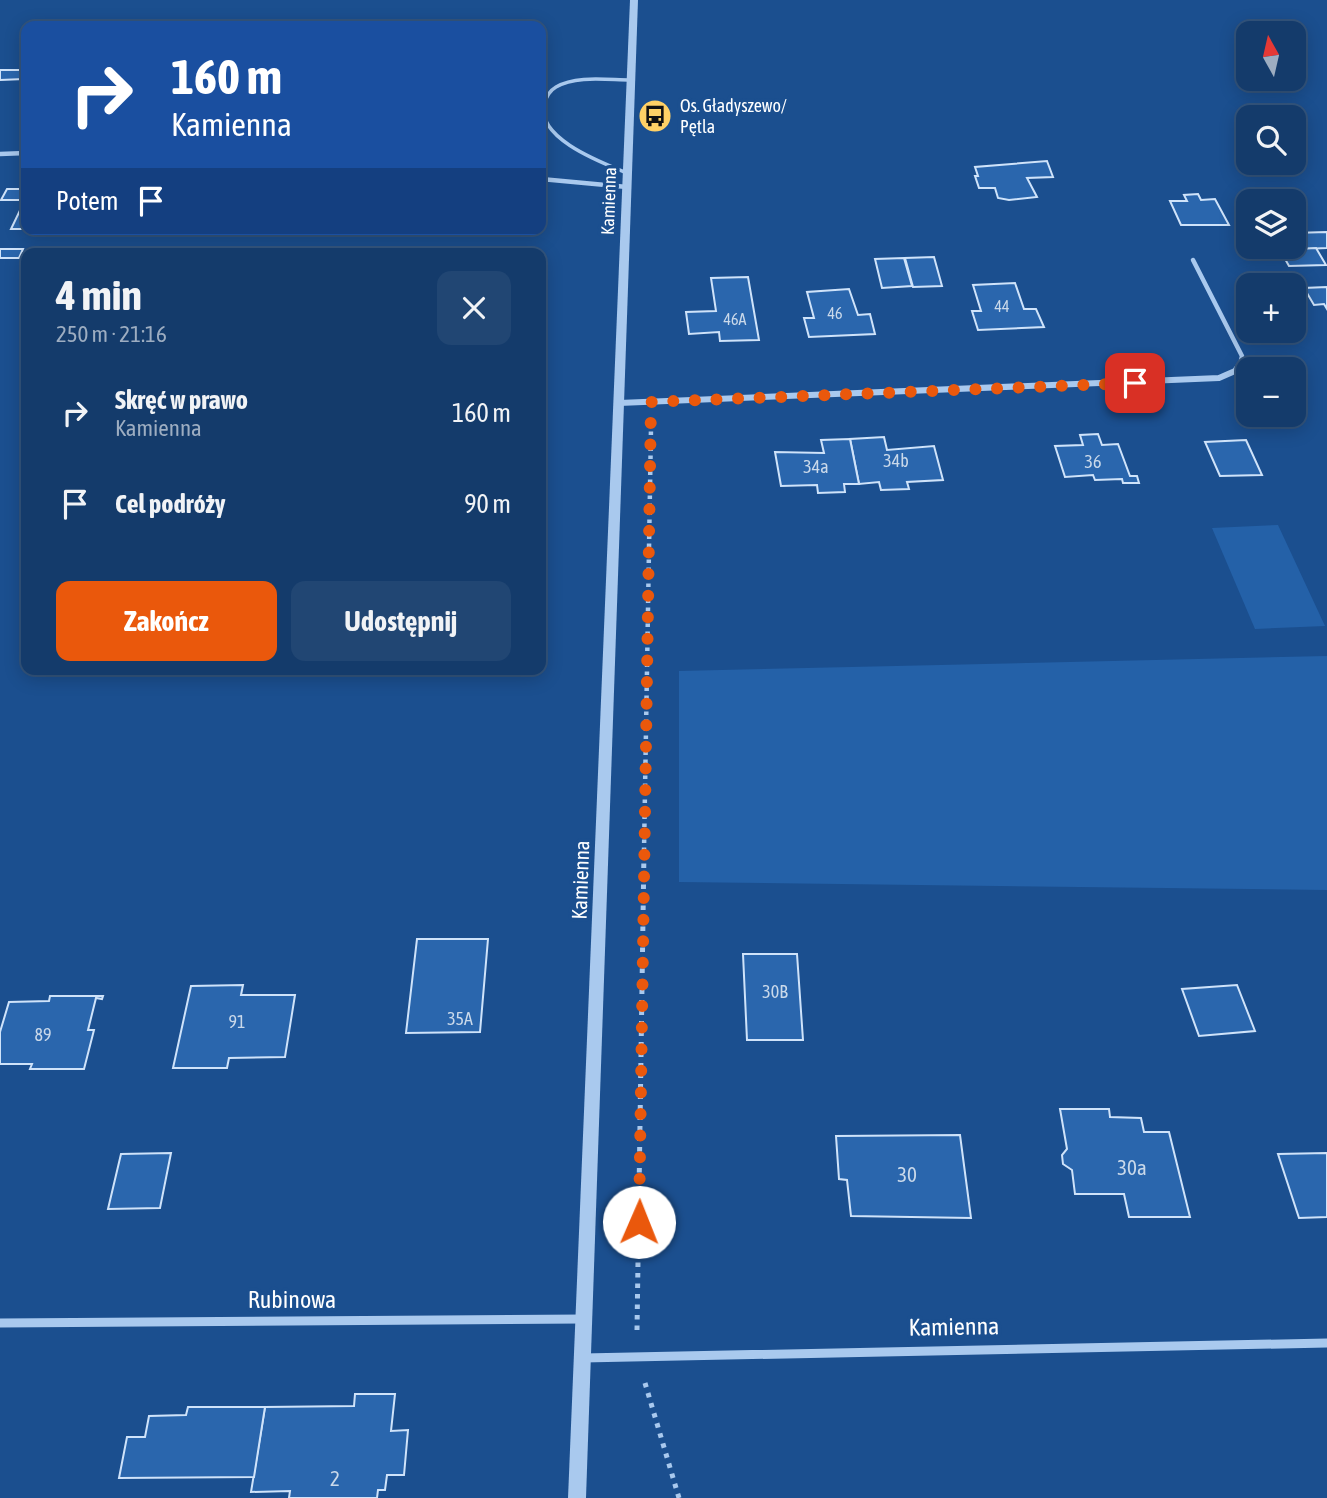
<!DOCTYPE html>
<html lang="pl">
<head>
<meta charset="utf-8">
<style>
	body { margin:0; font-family:"Asap Condensed",sans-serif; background:#214673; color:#f1f3f6; height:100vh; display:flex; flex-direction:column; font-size:26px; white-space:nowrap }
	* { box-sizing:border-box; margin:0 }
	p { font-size:23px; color:#9dadc1 }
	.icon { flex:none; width:38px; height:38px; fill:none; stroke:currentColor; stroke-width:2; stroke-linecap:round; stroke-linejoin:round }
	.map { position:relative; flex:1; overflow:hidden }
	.details { position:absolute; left:21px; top:248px; width:525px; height:427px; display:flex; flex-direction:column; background:#143b6b; border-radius:14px; box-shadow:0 4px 18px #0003,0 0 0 2px #33557e }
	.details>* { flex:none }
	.banner { position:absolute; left:21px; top:21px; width:525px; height:214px; border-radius:14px; box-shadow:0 4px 18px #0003,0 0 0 2px #33557e; background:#1a4fa0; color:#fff; overflow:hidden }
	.needle { width:46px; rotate:352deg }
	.buttons { position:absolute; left:1236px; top:21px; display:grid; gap:14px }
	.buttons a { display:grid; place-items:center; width:70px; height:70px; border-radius:14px; background:#143b6b; box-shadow:0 4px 18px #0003,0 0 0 2px #33557e; font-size:35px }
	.pin { position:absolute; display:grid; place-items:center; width:60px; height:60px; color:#fff; margin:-30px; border-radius:14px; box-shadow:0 4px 10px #0006 }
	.me { position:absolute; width:77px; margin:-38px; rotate:1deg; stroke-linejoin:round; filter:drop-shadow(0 0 5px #0008) }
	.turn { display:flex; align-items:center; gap:24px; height:147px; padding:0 35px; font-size:32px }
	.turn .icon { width:91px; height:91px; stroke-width:2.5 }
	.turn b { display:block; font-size:49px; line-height:60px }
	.then { display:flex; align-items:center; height:66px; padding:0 35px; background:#0003; gap:14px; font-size:26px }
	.round { display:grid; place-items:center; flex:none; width:74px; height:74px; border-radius:14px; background:#214673 }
	.head { display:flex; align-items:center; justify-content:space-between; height:119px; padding:0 35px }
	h1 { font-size:42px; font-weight:700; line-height:52px }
	.cta { display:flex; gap:14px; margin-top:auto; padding:14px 35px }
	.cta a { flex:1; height:80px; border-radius:14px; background:#ea580c; color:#fff; font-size:28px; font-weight:700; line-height:80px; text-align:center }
	.cta a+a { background:#214673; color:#f1f3f6 }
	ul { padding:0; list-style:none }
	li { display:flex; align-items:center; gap:21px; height:91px; padding:0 35px }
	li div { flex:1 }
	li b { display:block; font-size:26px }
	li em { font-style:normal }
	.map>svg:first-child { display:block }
	.green { fill:#2461a8 }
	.building { fill:#2a66ad; stroke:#cfe3fa; stroke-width:2 }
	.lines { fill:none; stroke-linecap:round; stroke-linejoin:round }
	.path-far1 { stroke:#a9c9ee; stroke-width:4.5; stroke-dasharray:3.5 4.5; stroke-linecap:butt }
	.path { stroke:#a9c9ee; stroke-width:5; stroke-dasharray:4.5 6; stroke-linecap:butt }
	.service { stroke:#a9c9ee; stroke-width:3.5 }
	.minor-far2 { stroke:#a9c9ee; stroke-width:4.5 }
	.minor-far1 { stroke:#a9c9ee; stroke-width:6 }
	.minor { stroke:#a9c9ee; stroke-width:9 }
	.tertiary { fill:#a9c9ee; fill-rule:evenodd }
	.route { stroke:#ea580c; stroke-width:12; stroke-dasharray:0 21.6 }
	.labels { text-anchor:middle; stroke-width:7; stroke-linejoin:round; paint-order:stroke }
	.far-number-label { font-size:16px; fill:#cad9ea }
	.far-poi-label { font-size:18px; fill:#fff; stroke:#1b4f8f; text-anchor:start }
	.far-street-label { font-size:18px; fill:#fff; stroke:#1b4f8f }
	.number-label { font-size:18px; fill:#cad9ea }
	.street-label { font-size:21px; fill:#fff; stroke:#1b4f8f }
	.near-number-label { font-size:21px; fill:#cad9ea }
	.near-street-label { font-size:24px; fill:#fff; stroke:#1b4f8f }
</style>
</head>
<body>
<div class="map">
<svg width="1327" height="1498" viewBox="0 0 1327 1498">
	<rect width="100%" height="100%" fill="#1b4f8f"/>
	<g class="green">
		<path d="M1278,525L1325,626L1255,629L1212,528Z"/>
		<path d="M1327,656V890L679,882V671Z"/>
	</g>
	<g class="building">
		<path d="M0,70H26V73L24,79L0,80Z"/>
		<path d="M1047,161L1053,177L1027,178L1037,197L1009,200L998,198L995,188H979L975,176H978L975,167Z"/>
		<path d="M7,189H26V229H55H11L25,200H1Z"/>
		<path d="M1198,194L1201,200L1215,199L1229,225H1181L1170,201H1187L1184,195Z"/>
		<path d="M1327,232V248L1280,250L1278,247H1293V233Z"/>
		<path d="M1316,248L1326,265L1289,266L1280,250Z"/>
		<path d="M0,249H23L19,258H0Z"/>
		<path d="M934,257L942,286L913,287L905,258Z"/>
		<path d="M904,258L912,286L882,288L875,259Z"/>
		<path d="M748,277L759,340L720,341L719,332L689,334L686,312L716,311L711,278Z"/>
		<path d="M1015,283L1024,309H1036L1044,327L978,330L972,311H981L973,285Z"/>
		<path d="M1327,287V309L1324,304L1314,305L1304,288Z"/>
		<path d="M849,289L858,315L870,314L875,334L809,337L804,318H814L807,292Z"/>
		<path d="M1098,434L1102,445L1118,444L1130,476H1137L1139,483H1123L1122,479L1095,480L1093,475L1065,477L1055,446L1083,445L1080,435Z"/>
		<path d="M884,437L887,450L934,446L943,480L907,482L909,489L881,490L879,482L859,484L850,439Z"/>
		<path d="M850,439L859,484H844L845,492L818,493L817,485L781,486L775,452L824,453L821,440Z"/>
		<path d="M1246,440L1262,475L1220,476L1205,442Z"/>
		<path d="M417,939H488L480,1032L406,1033Z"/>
		<path d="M743,954H797L803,1040H747Z"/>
		<path d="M243,985L241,995H295L285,1057L229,1058L227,1068H173L191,986Z"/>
		<path d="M1237,985L1255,1031L1199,1036L1182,989Z"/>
		<path d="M50,996H103L102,999L96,998L88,1030H94L84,1069H30L32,1064H0V1032L9,1002L49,1001Z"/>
		<path d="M1060,1109H1109L1110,1117L1141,1118L1144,1132H1169L1190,1217H1129L1124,1194H1075L1072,1170L1063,1164L1062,1155L1067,1149Z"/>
		<path d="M960,1135L971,1218L851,1216L847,1180L839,1179L836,1136Z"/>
		<path d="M171,1153L160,1208L108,1209L121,1154Z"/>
		<path d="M1327,1153V1217L1299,1218L1278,1154Z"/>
		<path d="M355,1394H395L391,1431L408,1430L404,1475H387L385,1490H378L377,1498H289L290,1491L251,1492L265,1407L354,1406Z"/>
		<path d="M188,1407H265L254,1477L119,1478L127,1437H145L149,1416L186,1415Z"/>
	</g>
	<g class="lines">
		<path class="path-far1" d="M644,851L651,428"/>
		<g class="path">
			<path d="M637,1330L644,850"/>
			<path d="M645,1383L679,1498"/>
		</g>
		<path class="service" d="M627,173C603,163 537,139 544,105C546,97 549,91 556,87C576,75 608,80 631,80"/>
		<g class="minor-far2">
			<path d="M0,154L26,153"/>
			<path d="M541,179L627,187"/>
			<path d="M1193,260L1242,356L1240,365"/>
		</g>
		<path class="minor-far1" d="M619,403L1219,378L1235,371L1240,364"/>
		<g class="minor">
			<path d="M0,1323L583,1319"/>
			<path d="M583,1358L1327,1343"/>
		</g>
		<path class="tertiary" d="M630,0H638L586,1498H568Z"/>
	</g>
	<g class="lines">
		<path class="route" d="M639,1222L651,402L1135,383"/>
	</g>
	<defs>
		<symbol id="bus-disc" viewBox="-11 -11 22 22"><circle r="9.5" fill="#ffd166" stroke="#1b4f8f"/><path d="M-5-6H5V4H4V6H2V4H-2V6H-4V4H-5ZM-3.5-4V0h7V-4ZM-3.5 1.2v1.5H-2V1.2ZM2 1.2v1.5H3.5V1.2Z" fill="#111"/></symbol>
	</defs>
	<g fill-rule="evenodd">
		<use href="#bus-disc" x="636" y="97" width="38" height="38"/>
	</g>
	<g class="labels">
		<g class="far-number-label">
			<text x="1002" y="312">44</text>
			<text x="835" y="319">46</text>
			<text x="735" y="325">46A</text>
		</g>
		<g class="far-poi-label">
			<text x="680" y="112">Os. Gładyszewo/<tspan x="680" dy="21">Pętla</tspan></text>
		</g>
		<g class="far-street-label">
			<text transform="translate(609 201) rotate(-88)" y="6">Kamienna</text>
		</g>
		<g class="number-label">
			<text x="896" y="467">34b</text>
			<text x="1093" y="468">36</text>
			<text x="816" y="473">34a</text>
			<text x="775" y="998">30B</text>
			<text x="460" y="1025">35A</text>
			<text x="237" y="1028">91</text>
			<text x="43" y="1041">89</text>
		</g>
		<g class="street-label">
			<text transform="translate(581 880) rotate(-88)" y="7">Kamienna</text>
		</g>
		<g class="near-number-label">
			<text x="1132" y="1175">30a</text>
			<text x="907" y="1182">30</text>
			<text x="335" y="1486">2</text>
		</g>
		<g class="near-street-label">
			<text x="292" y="1308">Rubinowa</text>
			<text transform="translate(954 1327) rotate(-1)" y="8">Kamienna</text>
		</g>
	</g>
</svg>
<div class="buttons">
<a><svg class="needle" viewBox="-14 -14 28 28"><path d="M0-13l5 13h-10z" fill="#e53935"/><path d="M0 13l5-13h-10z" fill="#9dadc1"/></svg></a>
<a><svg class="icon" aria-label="search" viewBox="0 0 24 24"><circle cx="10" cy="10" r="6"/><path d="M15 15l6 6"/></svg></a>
<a><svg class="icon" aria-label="layers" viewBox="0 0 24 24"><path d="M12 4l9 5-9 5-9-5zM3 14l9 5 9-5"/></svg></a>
<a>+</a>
<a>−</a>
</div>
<div class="pin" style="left:1135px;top:383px;background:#d93025"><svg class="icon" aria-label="arrive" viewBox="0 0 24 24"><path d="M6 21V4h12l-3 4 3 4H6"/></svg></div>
<svg class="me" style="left:639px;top:1222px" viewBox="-20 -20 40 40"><circle r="19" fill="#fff"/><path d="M0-13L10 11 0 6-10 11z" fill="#ea580c"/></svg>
<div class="banner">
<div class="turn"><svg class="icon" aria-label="right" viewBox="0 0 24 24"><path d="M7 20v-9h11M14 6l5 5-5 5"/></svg><div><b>160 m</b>Kamienna</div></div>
<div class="then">Potem<svg class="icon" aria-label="arrive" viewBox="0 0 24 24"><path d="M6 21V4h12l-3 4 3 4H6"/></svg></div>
</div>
<section class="details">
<div class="head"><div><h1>4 min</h1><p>250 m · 21:16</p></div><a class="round"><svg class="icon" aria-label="close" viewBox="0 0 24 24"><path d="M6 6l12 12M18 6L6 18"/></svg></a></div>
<ul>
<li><svg class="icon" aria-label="right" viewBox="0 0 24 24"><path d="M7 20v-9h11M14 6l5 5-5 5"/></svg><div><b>Skręć w prawo</b><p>Kamienna</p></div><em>160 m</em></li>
<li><svg class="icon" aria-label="arrive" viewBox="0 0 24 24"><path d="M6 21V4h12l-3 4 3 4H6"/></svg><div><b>Cel podróży</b></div><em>90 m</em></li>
</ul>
<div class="cta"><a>Zakończ</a><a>Udostępnij</a></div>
</section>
</div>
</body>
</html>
